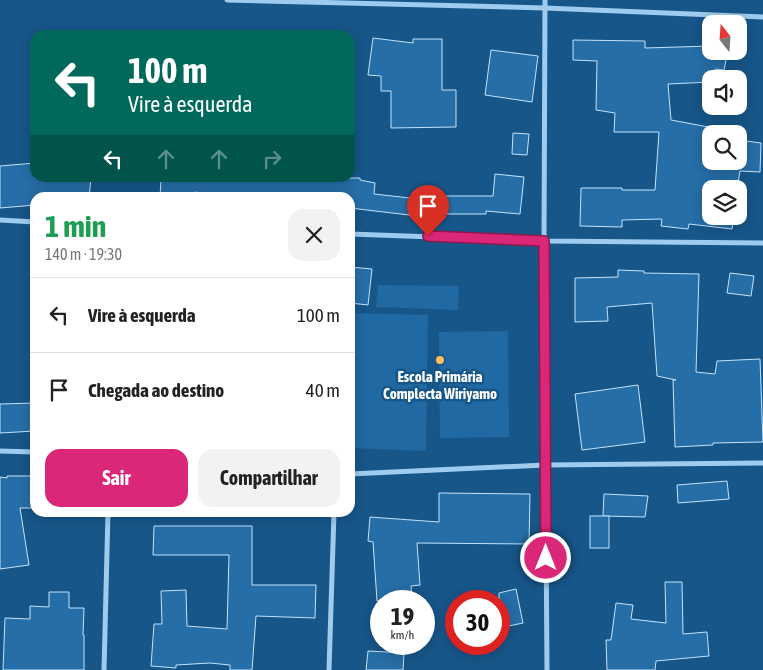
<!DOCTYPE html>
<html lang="pt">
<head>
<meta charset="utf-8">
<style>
	body { margin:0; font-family:"Asap Condensed",sans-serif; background:#f2f2f2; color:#222; height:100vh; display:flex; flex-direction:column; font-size:19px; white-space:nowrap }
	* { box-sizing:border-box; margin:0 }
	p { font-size:16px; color:#767676 }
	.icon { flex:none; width:28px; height:28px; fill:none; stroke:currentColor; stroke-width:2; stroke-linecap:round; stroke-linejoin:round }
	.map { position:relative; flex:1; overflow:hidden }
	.panel { position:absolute; left:30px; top:192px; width:325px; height:325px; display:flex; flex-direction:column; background:#fff; border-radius:15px; box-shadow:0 2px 12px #0003 }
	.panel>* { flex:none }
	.guide { position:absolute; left:30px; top:30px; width:325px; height:152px; border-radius:15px; box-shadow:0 2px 12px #0003; background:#00695c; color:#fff; overflow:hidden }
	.needle { width:32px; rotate:343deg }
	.controls { position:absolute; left:702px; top:15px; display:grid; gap:10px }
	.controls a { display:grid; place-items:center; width:45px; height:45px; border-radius:10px; background:#fff; box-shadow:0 2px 12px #0003; font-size:25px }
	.speed { position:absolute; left:370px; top:590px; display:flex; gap:10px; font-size:25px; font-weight:700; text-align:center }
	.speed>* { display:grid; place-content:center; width:65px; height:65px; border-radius:50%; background:#fff; box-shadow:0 2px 12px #0003; line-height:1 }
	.speed small { font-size:12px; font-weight:400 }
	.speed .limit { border:8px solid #d22; background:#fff; color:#111 }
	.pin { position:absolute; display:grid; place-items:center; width:42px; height:42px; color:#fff; margin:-51px -21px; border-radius:50% 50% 50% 0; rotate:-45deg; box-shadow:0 0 5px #0007 }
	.pin .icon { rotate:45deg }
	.me { position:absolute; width:55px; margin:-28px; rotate:0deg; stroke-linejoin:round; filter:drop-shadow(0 0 4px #0008) }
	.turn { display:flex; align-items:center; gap:18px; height:105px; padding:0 15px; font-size:22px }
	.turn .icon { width:65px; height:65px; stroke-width:2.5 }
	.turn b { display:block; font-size:35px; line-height:42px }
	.lanes { display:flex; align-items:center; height:48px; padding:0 15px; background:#0003; justify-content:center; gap:25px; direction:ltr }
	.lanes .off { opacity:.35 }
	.round { display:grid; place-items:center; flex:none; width:52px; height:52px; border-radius:15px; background:#f2f2f2 }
	.head { display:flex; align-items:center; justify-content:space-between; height:85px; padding:0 15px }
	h1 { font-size:30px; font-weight:700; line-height:38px; color:#1e9e55 }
	.action { display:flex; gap:10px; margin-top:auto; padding:10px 15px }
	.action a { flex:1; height:58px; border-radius:15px; background:#db2777; color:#fff; font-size:20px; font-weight:700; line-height:58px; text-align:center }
	.action a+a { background:#f2f2f2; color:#222 }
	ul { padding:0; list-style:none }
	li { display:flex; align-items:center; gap:15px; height:75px; padding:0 15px; border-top:1px solid #e0e0e0 }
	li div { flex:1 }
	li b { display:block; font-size:19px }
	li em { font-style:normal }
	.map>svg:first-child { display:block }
	.green { fill:#2069a2 }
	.building { fill:#266ea7; stroke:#c5e3fa }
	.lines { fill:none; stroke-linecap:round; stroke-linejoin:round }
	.street { stroke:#9fccee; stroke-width:5 }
	.route-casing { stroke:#8e194d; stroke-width:12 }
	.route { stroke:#db2777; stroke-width:9 }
	.poi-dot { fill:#ffbe5c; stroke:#175689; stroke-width:2 }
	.labels { text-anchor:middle; stroke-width:5; stroke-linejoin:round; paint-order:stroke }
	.poi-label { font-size:15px; font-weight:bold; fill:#fff; stroke:#175689 }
</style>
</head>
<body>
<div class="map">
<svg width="763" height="670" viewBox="0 0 763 670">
	<rect width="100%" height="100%" fill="#175689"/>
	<g class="green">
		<path d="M378,285L459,286L458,310L376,307Z"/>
		<path d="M350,313L428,315L426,451L350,448Z"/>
		<path d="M508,331L509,437L440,438L439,332Z"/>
	</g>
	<g class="building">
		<path d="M373,38L413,43V39H442V90H456V127L391,128V91H381V76L368,75Z"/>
		<path d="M573,40L645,41V48L711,46V51H728L724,70L715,69V79H711V82L668,84L671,120L714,128L713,134H711V161H739V140L761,143L760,172L740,171L737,189H711V216H734L732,229L689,224L688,229L661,226L662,219L622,220V227L580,226L581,188H622V190H655L659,132H614L615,113L596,110L597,61L573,60Z"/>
		<path d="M491,50L538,56L532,102L485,95Z"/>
		<path d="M513,133L529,134L527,155L512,154Z"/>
		<path d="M35,163V178H91L89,198H35V205L0,208V166Z"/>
		<path d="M495,174L524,177L520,214L486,211V214H442V196H493Z"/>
		<path d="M161,178H360V180L375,183L374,194L428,200L426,217L350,208V198H228L195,192L194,198H160Z"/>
		<path d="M350,267L372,269L368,305L350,303Z"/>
		<path d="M618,270L644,271V273L699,274L696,372L715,374L717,361L760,359L763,442L713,443V445L675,447L673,380H676L657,376L652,303L607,307L608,321L575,322V278L618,277Z"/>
		<path d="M730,273L754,276L751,296L727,293Z"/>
		<path d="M638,385L645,442L582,450L575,394Z"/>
		<path d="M35,403V431L0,433V404Z"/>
		<path d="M7,476H35V508H20L29,565L0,569V477L7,478Z"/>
		<path d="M727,481L729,499L678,503L677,485Z"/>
		<path d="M439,493L530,494L529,544L417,543L420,585L411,586L412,601H377L373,542L368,541L370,517L439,522Z"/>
		<path d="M604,494L648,496L645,517L603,516Z"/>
		<rect x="590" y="516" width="19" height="32"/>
		<path d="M154,526H252V585H316L315,618L256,616L252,670H230V665L210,663L176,665V668L151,666L154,624H162L161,591L186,590L187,626L227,629L229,555H153Z"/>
		<path d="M665,582H682L683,634L707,632L709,656L656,661L655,670H607L606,640H611L616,603L633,605L631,619L666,623Z"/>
		<path d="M516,589L523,623L499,628V593Z"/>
		<path d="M49,592H69V608H84L83,635H84V670H3L5,618L30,619V606L49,607Z"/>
		<path d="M368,651L404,653L403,670H366Z"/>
	</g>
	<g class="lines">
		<g class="street">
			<path d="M227,0L545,8L763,17"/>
			<path d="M545,0L544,241L547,670"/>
			<path d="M0,220L35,222"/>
			<path d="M350,234L544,241L763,243"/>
			<path d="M0,451L35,452"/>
			<path d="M350,474L545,465L763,463"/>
			<path d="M104,670L108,512"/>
			<path d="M329,670L334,512"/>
		</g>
	</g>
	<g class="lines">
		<defs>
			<path id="route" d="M428,236L544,241L546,558"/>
		</defs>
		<use href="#route" class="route-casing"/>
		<use href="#route" class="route"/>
	</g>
	<circle class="poi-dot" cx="440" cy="360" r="5"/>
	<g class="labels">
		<g class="poi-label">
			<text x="440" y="382">Escola Primária<tspan x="440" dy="17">Complecta Wiriyamo</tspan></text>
		</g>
	</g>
</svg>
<div class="controls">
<a><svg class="needle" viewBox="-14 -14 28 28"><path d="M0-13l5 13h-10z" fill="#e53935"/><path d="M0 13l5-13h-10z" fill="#767676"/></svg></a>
<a><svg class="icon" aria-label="sound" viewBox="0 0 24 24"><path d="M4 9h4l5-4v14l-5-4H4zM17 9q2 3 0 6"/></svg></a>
<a><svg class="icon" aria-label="search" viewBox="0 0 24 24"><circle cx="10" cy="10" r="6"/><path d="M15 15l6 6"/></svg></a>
<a><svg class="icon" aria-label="layers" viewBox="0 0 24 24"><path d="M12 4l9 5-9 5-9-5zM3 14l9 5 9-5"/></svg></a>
</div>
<div class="speed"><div>19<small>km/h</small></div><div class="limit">30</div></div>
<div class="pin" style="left:428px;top:236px;background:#d93025"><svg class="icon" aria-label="arrive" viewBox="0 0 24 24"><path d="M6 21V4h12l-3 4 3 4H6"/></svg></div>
<svg class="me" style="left:546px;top:558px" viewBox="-20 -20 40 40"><circle r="17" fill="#db2777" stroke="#fff" stroke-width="3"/><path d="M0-11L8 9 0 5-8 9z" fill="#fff"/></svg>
<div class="guide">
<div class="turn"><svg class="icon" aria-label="left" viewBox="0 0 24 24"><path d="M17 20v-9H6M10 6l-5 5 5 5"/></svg><div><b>100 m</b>Vire à esquerda</div></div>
<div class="lanes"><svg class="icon" aria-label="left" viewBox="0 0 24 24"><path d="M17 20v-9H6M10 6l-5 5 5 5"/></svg><svg class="icon off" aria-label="ahead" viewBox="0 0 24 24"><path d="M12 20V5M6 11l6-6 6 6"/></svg><svg class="icon off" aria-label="ahead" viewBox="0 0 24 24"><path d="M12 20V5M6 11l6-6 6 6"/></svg><svg class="icon off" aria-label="right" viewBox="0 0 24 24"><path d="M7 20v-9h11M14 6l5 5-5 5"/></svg></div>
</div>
<section class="panel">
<div class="head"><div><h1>1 min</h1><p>140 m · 19:30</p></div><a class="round"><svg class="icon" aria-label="close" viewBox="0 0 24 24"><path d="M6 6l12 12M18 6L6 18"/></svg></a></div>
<ul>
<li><svg class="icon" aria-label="left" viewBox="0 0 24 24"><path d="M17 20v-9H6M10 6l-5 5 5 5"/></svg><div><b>Vire à esquerda</b></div><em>100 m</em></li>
<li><svg class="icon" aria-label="arrive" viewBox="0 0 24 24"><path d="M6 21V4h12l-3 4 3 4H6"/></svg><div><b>Chegada ao destino</b></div><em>40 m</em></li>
</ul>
<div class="action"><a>Sair</a><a>Compartilhar</a></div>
</section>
</div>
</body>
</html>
